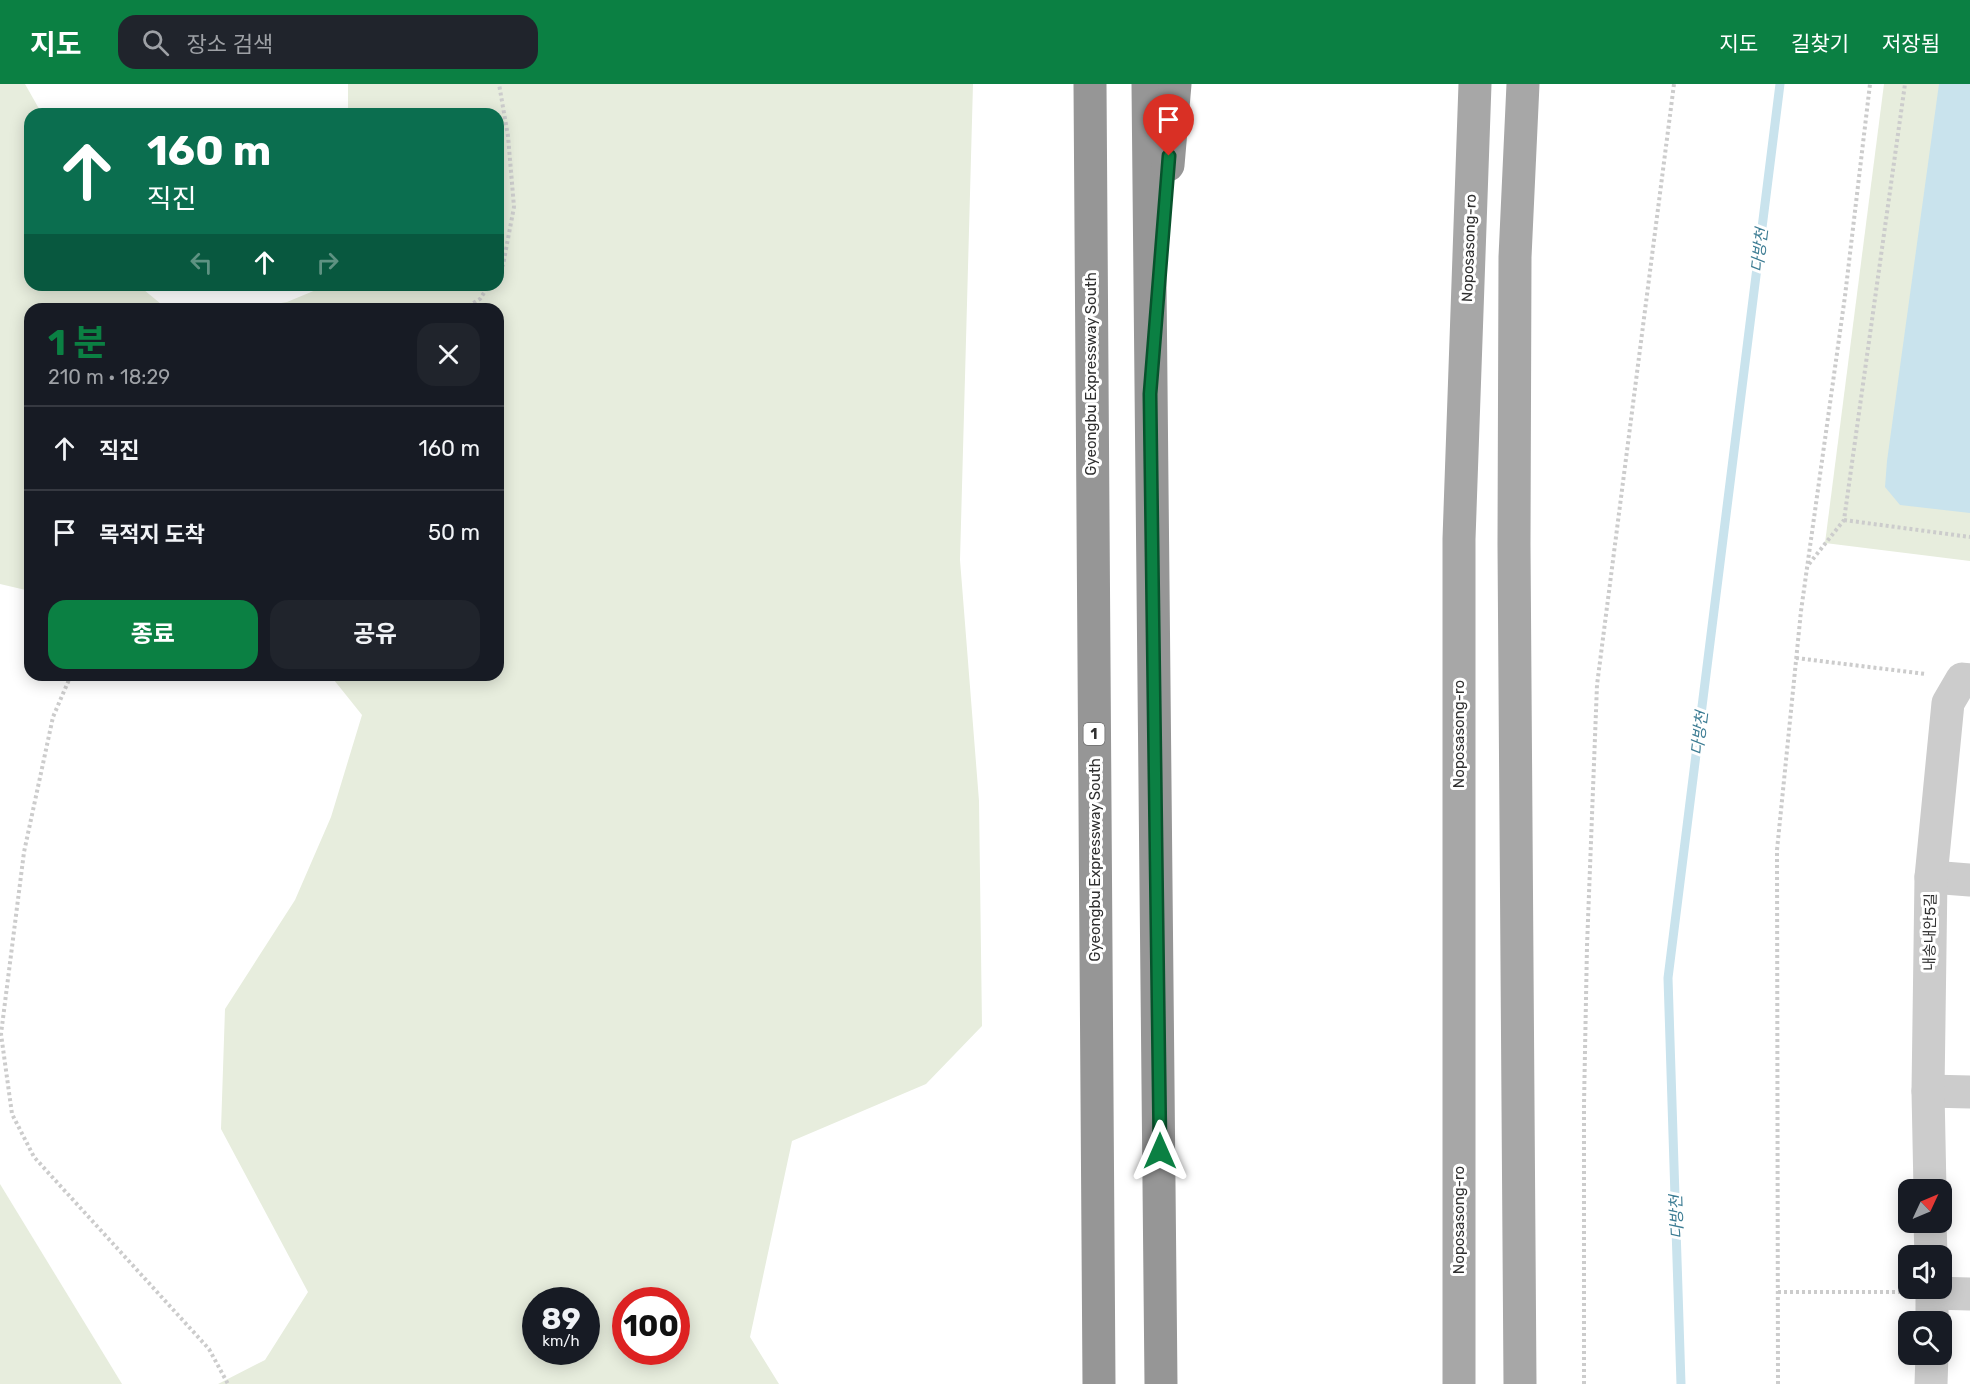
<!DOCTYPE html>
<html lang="ko">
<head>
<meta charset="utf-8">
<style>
	body { margin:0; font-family:Rubik,"Noto Sans KR",sans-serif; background:#20242c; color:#f1f3f6; height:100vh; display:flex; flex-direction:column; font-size:22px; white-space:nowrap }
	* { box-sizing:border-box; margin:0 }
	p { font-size:20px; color:#9ea1a6 }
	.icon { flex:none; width:33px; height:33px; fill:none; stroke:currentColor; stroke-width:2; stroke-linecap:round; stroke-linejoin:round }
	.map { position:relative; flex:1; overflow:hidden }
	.sheet { position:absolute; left:24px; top:219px; width:480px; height:378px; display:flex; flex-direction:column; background:#171b24; border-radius:18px; box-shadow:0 3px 15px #0003 }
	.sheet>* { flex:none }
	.hud { position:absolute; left:24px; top:24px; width:480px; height:183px; border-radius:18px; box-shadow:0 3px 15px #0003; background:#0b6e4f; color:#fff; overflow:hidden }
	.needle { width:39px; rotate:46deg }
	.buttons { position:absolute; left:1898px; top:1095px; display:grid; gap:12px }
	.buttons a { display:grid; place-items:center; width:54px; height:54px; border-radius:12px; background:#171b24; box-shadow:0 3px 15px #0003; font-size:30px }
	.speed { position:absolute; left:522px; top:1203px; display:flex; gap:12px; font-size:30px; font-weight:700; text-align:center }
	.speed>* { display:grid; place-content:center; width:78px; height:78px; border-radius:50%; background:#171b24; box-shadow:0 3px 15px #0003; line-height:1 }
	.speed small { font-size:15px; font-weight:400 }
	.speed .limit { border:9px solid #d22; background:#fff; color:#111 }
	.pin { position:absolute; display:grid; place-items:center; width:51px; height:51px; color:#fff; margin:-62px -26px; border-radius:50% 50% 50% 0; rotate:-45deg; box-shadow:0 0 6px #0007 }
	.pin .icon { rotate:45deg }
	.me { position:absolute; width:66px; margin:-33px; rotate:0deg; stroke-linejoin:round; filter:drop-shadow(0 0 4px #0008) }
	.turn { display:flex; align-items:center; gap:21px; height:126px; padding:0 24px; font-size:27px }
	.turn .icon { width:78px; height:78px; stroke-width:2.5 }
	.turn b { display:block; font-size:42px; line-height:51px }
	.lanes { display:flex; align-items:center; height:57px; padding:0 24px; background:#0003; justify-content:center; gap:30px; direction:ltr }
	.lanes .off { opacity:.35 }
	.round { display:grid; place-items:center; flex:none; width:63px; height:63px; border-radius:18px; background:#20242c }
	.overview { display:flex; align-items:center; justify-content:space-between; height:102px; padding:0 24px }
	h1 { font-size:36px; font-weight:700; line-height:45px; color:#0b8043 }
	.primary-button { display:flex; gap:12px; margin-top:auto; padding:12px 24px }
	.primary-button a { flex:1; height:69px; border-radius:18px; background:#0b8043; color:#fff; font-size:24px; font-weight:700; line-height:69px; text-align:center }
	.primary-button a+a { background:#20242c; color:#f1f3f6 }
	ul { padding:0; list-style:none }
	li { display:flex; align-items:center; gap:18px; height:84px; padding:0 24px; border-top:2px solid #363941 }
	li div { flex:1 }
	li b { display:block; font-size:22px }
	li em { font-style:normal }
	header { display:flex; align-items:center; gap:36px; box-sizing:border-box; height:84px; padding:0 30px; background:#0b8043; color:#fff }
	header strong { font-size:28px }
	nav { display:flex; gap:33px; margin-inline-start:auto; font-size:21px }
	.search { width:420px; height:54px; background:#20242c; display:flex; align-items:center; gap:15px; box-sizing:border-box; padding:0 21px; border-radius:18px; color:#9ea1a6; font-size:22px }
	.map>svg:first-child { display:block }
	.green { fill:#e7eddd; fill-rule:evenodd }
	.water { fill:#c9e3ed }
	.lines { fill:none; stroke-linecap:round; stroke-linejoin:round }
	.stream { stroke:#c9e3ed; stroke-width:9 }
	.path { stroke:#ccc; stroke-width:4; stroke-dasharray:3 3; stroke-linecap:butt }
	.minor { stroke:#ccc; stroke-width:33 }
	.major { stroke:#a7a7a7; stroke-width:33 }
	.highway { stroke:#969696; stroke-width:33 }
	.route-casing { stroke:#07532c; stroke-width:15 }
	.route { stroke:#0b8043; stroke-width:10 }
	.labels { text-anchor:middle; stroke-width:6; stroke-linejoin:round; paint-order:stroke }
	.shield { fill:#fff; stroke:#6d6d6d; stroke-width:1.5 }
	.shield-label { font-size:14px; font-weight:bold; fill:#2f2f2f }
	.street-label { font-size:15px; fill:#2f2f2f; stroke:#fff }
	.water-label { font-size:16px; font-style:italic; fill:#3c7c93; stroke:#fff }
</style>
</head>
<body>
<header>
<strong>지도</strong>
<div class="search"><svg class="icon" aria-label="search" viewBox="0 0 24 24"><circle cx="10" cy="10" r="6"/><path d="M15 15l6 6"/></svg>장소 검색</div>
<nav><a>지도</a><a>길찾기</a><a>저장됨</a></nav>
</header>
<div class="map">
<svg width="1970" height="1300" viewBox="0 0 1970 1300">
	<rect width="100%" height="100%" fill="#fff"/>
	<g class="green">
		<path d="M0,0H25L42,30H30V201H138L161,220L203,225H30V507L0,500Z"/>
		<path d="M348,0H973L960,476L979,717L982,942L926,1000L792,1057L750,1253L779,1300H218L265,1276L308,1208L221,1045L225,925L295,816L331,733L362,631L330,591H498V225H245L287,218L328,201H498V30H348ZM536,1216H586V1268H536ZM626,1216H676V1268H626Z"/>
		<path d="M1884,0H1970V477L1825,459Z"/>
		<path d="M0,1100L122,1300H0Z"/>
	</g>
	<path class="water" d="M1939,0H1970V429L1900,421L1885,403L1887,377Z"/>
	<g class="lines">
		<path class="stream" d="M1681,1300L1668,894L1780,0"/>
		<g class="path">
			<path d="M498,188L503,181L514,123L508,52L499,0"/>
			<path d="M463,225L480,215L489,201"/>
			<path d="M1844,436L1970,453"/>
			<path d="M1809,480L1844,436L1905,0"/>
			<path d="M1796,574L1926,590"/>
			<path d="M71,591L53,633L24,768L1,950L12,1030L34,1073L209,1265L228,1300"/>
			<path d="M1778,1208H1901"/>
			<path d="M1584,1300V1020L1587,862L1597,601L1674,0"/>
			<path d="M1778,1300L1777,766L1801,527L1845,212L1870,0"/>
		</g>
		<g class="minor">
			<path d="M1931,793L1970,796"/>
			<path d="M1928,1007L1970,1008"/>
			<path d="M1930,1106L1928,1007L1931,793L1948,619L1962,595L1970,596"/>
			<path d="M1930,1138L1931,1172"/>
			<path d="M1932,1209L1970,1210"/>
			<path d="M1932,1238V1204"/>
			<path d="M1931,1300L1932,1270"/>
		</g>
		<g class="major">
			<path d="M1459,1300V455L1475,0"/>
			<path d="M1520,1300L1514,460L1515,173L1523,0"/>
		</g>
		<g class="highway">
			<path d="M1090,0L1099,1300"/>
			<path d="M1148,0C1150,433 1159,867 1161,1300"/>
			<path d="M1168,81L1175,0"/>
		</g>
	</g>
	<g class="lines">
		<defs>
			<path id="route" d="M1160,1067L1150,310L1169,72"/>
		</defs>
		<use href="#route" class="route-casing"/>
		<use href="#route" class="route"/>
	</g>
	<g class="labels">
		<rect class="shield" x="1083.5" y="639" width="21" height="22" rx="4.5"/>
		<g class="shield-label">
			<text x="1094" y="655">1</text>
		</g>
		<g class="street-label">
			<text transform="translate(1469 164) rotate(-88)" y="5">Noposasong-ro</text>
			<text transform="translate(1091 290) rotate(-90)" y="5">Gyeongbu Expressway South</text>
			<text transform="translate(1459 650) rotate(-90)" y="5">Noposasong-ro</text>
			<text transform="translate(1095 776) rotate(-90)" y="5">Gyeongbu Expressway South</text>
			<text transform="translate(1930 848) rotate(-89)" y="5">내송내안5길</text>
			<text transform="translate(1459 1136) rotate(-90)" y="5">Noposasong-ro</text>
		</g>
		<g class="water-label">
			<text transform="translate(1759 166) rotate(-83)" y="6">다방천</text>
			<text transform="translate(1699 649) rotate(-83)" y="6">다방천</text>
			<text transform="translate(1676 1133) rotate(-92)" y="6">다방천</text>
		</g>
	</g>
</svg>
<div class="buttons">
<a><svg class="needle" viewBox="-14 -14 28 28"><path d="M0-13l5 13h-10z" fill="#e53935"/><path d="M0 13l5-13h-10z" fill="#9ea1a6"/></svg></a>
<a><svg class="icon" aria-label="sound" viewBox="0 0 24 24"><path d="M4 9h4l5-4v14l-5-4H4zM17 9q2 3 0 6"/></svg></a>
<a><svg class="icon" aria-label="search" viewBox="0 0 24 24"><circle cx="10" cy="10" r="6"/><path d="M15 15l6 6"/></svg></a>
</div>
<div class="speed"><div>89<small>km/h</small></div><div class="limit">100</div></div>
<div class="pin" style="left:1169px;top:72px;background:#d93025"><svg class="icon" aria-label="arrive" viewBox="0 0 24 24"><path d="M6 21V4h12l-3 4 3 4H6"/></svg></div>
<svg class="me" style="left:1160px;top:1067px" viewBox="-20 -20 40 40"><path d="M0-17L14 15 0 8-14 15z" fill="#0b8043" stroke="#fff" stroke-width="4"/></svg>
<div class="hud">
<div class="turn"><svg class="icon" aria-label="ahead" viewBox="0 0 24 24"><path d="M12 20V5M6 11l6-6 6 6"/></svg><div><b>160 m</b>직진</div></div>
<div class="lanes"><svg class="icon off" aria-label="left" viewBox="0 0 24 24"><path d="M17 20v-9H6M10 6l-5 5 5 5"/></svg><svg class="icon" aria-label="ahead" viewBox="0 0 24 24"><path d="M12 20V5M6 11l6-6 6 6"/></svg><svg class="icon off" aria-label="right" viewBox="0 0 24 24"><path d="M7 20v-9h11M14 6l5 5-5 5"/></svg></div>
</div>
<section class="sheet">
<div class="overview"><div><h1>1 분</h1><p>210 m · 18:29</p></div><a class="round"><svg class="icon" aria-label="close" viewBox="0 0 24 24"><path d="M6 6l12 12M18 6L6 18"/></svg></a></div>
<ul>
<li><svg class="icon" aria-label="ahead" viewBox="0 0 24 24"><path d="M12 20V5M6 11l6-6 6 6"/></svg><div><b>직진</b></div><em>160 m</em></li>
<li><svg class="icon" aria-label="arrive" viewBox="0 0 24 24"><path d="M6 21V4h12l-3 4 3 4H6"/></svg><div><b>목적지 도착</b></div><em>50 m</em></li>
</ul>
<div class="primary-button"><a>종료</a><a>공유</a></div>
</section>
</div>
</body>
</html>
